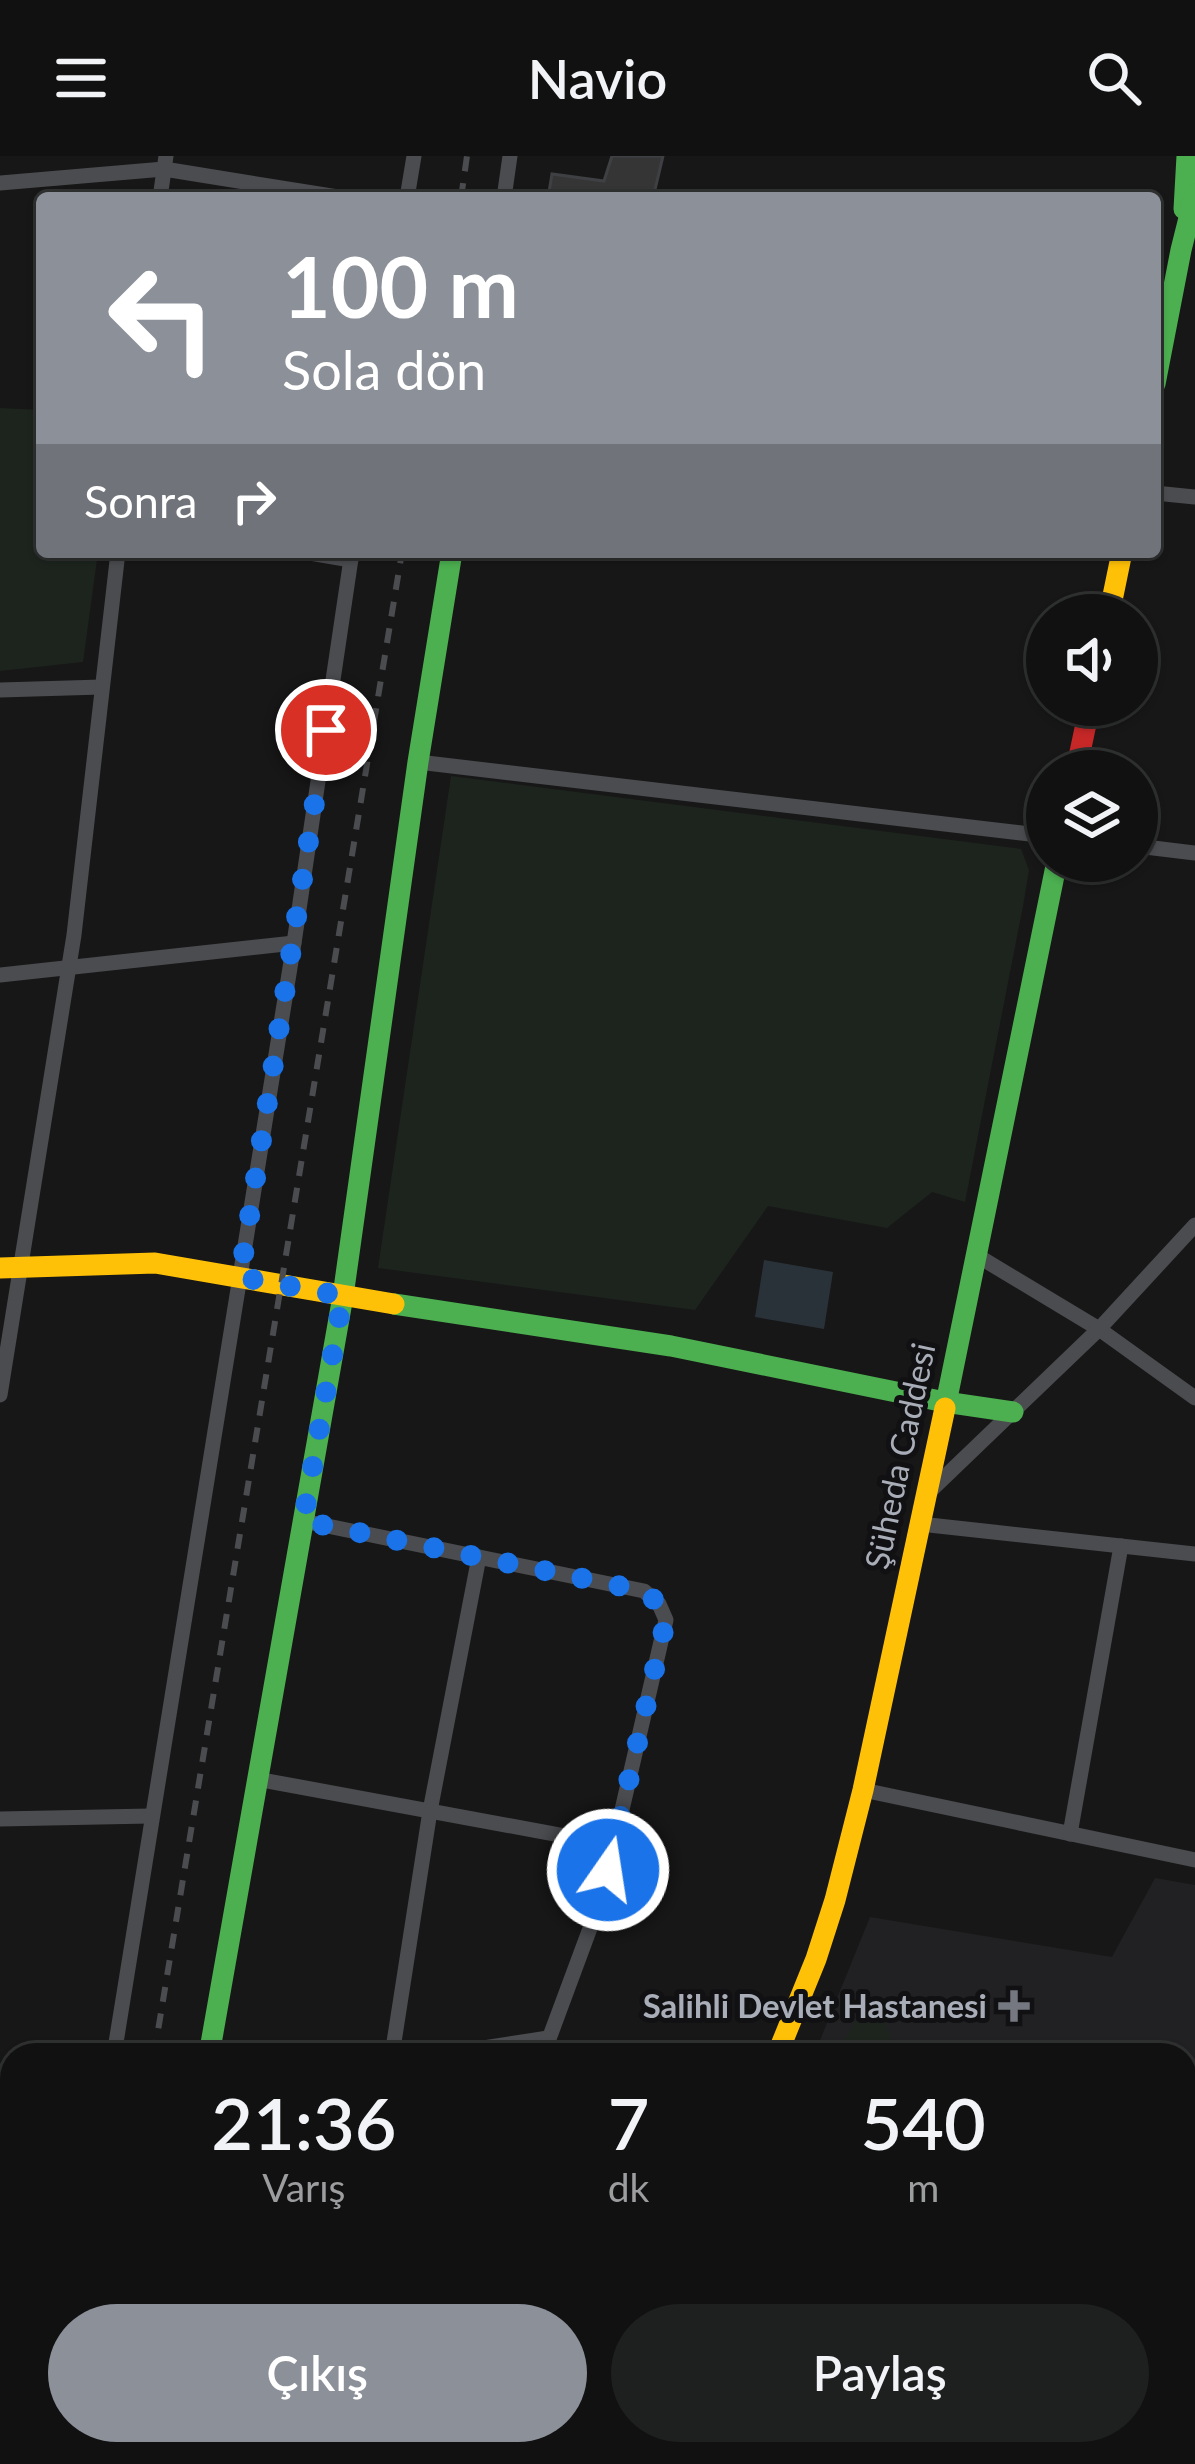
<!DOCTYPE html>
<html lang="tr">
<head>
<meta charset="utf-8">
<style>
	body { margin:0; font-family:Lato,sans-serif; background:#1e1f1f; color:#f1f3f6; height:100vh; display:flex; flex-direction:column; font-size:45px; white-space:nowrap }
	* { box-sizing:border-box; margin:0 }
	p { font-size:39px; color:#9c9d9f }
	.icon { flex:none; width:66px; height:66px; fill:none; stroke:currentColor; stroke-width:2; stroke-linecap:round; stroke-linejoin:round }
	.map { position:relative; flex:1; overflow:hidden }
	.details { position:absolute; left:0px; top:1887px; width:1197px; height:423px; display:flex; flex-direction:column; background:#111; border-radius:36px 36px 0 0; box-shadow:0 3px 9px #0004,0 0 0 3px #303131 }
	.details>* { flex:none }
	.hud { position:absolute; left:36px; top:36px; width:1125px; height:366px; border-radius:12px; box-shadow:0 3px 9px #0004,0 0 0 3px #303131; background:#8c9099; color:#fff; overflow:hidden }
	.tools { position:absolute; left:1026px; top:438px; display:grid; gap:24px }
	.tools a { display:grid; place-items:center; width:132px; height:132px; border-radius:50%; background:#111; box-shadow:0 3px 9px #0004,0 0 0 3px #303131; font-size:60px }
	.pin { position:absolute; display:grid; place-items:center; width:102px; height:102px; color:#fff; margin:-51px; border:6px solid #fff; border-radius:50%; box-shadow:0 3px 12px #0007 }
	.me { position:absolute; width:132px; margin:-66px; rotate:13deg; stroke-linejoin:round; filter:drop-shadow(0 0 9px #0008) }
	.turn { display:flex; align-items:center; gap:42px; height:252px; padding:0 48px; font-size:54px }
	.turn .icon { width:156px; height:156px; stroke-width:2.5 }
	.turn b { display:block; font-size:84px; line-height:102px }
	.then { display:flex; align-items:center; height:114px; padding:0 48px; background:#0003; gap:24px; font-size:45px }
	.eta { display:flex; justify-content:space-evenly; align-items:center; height:204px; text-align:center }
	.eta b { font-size:72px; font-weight:600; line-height:84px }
	.button { display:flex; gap:24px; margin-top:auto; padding:24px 48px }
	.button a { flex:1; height:138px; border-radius:72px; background:#8c9099; color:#fff; font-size:48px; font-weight:600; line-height:138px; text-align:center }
	.button a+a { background:#1e1f1f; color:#f1f3f6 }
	header { display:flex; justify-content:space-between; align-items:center; height:156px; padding:0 48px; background:#111; font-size:54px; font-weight:600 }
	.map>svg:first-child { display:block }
	.built { fill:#212123 }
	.green { fill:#1d241e }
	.water { fill:#2a3239 }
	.building { fill:#353536; stroke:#3f4043; stroke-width:3 }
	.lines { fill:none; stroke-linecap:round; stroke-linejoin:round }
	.street { stroke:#4b4c50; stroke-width:15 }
	.fast { stroke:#4caf50; stroke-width:21 }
	.slow { stroke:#ffc107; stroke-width:21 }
	.jam { stroke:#c62828; stroke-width:21 }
	.rail { stroke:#4b4c4f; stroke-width:6; stroke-dasharray:15 12; stroke-linecap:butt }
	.route { stroke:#1a73e8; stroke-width:21; stroke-dasharray:0 37.8 }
	.poi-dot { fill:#757880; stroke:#111113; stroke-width:4.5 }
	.labels { text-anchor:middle; stroke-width:10; stroke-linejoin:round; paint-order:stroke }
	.street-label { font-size:33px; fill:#a8adb8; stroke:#111113 }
	.poi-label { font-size:33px; font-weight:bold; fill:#a8adb8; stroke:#111113; text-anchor:end }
</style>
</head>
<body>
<header><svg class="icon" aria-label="menu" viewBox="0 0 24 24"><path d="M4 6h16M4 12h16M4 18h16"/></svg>Navio<svg class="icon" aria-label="search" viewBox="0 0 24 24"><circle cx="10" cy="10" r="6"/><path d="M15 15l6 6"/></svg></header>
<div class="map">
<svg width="1195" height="2308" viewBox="0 0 1195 2308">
	<rect width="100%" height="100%" fill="#171717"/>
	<path class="built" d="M1155,1722L1195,1729V1922L1185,1955V1899H814L870,1761L1112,1801Z"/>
	<g class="green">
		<path d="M0,252L42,254V396H98L83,506L0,515Z"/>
		<path d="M451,620L1021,693L1029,714L1023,750L965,1046L932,1036L887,1072L768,1050L695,1154L378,1112Z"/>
		<path d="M858,1861H884L895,1899H836Z"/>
	</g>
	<path class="water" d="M764,1104L833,1116L824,1173L755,1161Z"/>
	<path class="building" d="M612,0H663L653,42H548L552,18L604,25Z"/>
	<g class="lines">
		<g class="street">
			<path d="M0,27L164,13L344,42"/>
			<path d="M160,42L166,0"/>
			<path d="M407,42L414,0"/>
			<path d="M504,42L510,0"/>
			<path d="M1155,337L1195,341"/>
			<path d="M304,396L351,404"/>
			<path d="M0,534L102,531"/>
			<path d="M418,606L1047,680"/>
			<path d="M1137,690L1195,697"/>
			<path d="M0,819L294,787"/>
			<path d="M976,1099L1099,1173L1195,1242"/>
			<path d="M0,1239L74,779L118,396"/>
			<path d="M928,1337L1099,1173L1195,1069"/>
			<path d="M303,1365L644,1435L659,1448L666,1464L602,1740L543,1899"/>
			<path d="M920,1368L1195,1398"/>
			<path d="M257,1623L614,1689"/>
			<path d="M863,1634L1195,1704"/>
			<path d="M0,1663L150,1660"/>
			<path d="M1070,1678L1121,1390"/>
			<path d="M114,1899L294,787L352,396"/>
			<path d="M392,1899L430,1655L479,1401"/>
			<path d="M438,1899L548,1882"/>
			<path d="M1185,2091L1195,2090"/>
			<path d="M0,2112L12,2115"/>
			<path d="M0,2225L12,2227"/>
			<path d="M973,2298L974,2308"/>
			<path d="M48,2308L50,2298"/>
			<path d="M131,2308L133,2298"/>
		</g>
		<g class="fast">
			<path d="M1184,53L1187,0"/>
			<path d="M1155,228L1181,94L1195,38"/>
			<path d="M394,1148L671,1190L945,1246L1013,1256"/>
			<path d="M945,1252L1057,705"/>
			<path d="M209,1899L343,1140L418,606L452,396"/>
			<path d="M601,2308L605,2298"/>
			<path d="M629,2308L631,2298"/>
			<path d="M1190,2308L1195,2307"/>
		</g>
		<g class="slow">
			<path d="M1109,459L1122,396"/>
			<path d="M0,1112L155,1107L394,1148"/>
			<path d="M777,1899L816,1803L835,1744L863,1634L945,1252"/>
		</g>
		<path class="jam" d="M1076,615L1090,549"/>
		<g class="rail">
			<path d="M461,42L467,0"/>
			<path d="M154,1899L402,396"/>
			<path d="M87,2308L88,2298"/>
		</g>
	</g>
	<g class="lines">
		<path class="route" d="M326,574L240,1121L343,1140L303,1365L644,1435L659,1448L666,1464L608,1714"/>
	</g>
	<path class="poi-dot" d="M1008 1832h12v12h12v12h-12v12h-12v-12h-12v-12h12z"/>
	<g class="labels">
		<g class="street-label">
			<text transform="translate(900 1300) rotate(-78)" y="12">Şüheda Caddesi</text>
		</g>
		<g class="poi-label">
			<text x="987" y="1862">Salihli Devlet Hastanesi</text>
		</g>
	</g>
</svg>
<div class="tools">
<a><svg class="icon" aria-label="sound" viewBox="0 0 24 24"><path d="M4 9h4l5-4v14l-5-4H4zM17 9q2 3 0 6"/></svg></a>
<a><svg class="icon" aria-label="layers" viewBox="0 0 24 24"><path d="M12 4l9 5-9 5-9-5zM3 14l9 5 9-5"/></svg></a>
</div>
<div class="pin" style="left:326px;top:574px;background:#d93025"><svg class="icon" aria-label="arrive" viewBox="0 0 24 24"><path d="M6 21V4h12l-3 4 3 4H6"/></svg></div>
<svg class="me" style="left:608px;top:1714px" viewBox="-20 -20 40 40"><circle r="17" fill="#1a73e8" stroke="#fff" stroke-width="3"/><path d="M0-11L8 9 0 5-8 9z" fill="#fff"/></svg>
<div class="hud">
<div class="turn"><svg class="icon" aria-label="left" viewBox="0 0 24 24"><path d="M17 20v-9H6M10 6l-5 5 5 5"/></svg><div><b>100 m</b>Sola dön</div></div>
<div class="then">Sonra<svg class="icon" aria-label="right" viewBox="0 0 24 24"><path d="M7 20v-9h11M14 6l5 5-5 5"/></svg></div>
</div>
<section class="details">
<div class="eta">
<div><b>21:36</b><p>Varış</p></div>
<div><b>7</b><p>dk</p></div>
<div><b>540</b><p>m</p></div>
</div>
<div class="button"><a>Çıkış</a><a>Paylaş</a></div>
</section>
</div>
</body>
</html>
